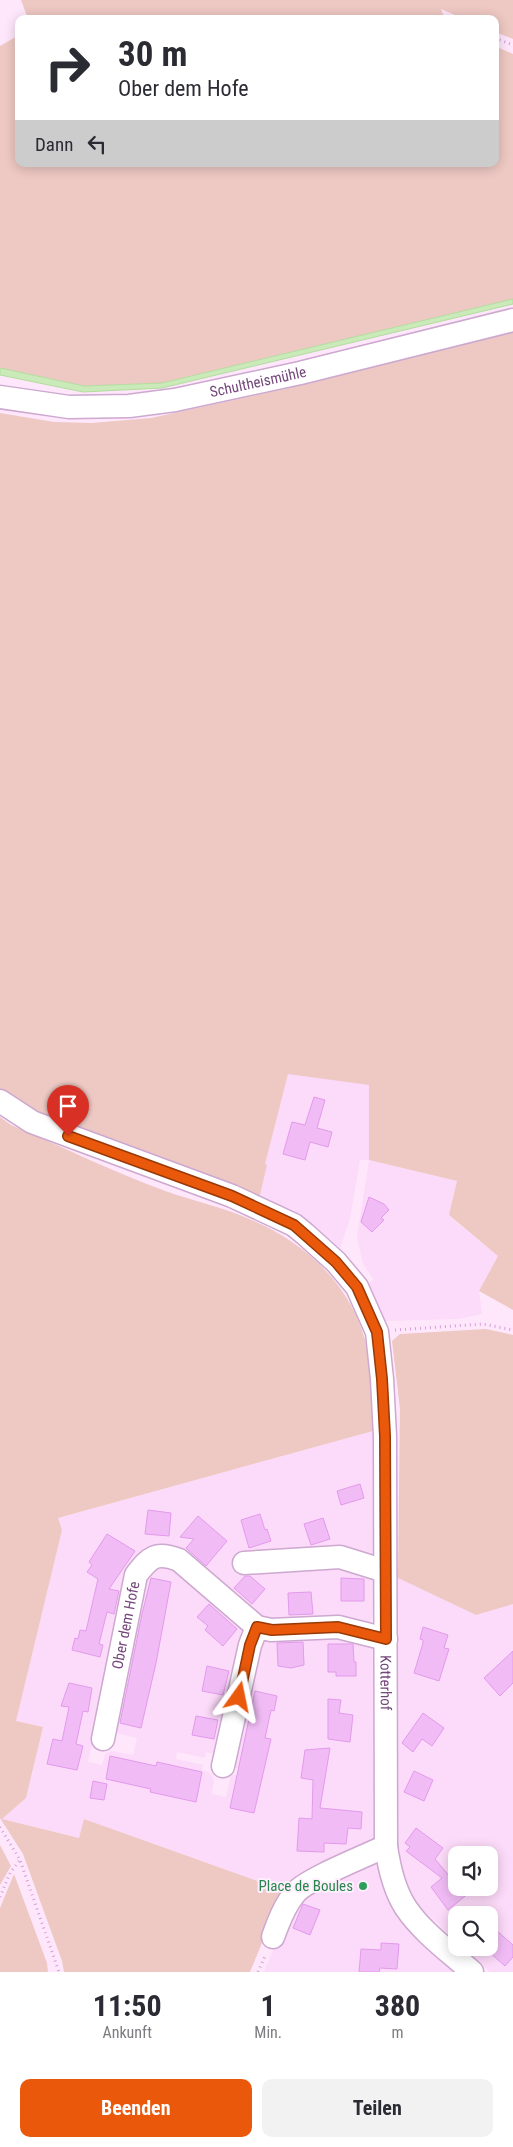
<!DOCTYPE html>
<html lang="de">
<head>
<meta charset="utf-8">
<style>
	body { margin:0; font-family:"Roboto Condensed",sans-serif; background:#f2f2f3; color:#2b2b33; height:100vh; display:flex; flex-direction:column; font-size:19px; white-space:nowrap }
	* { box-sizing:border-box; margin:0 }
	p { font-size:16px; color:#7c7c81 }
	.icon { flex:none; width:28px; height:28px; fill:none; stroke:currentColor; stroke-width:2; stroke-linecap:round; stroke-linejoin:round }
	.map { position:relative; height:1972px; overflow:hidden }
	.details { display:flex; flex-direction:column; background:#fff; flex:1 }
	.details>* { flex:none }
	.top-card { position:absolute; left:15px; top:15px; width:484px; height:152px; border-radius:10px; box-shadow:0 2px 12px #0003; background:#fff; color:#2b2b33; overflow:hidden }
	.tools { position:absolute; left:448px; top:1846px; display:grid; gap:10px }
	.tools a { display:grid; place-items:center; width:50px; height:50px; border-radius:10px; background:#fff; box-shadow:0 2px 12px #0003; font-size:25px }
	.pin { position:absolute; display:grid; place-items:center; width:42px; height:42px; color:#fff; margin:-51px -21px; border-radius:50% 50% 50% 0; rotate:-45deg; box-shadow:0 0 5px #0007 }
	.pin .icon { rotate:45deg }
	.me { position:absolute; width:55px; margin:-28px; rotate:12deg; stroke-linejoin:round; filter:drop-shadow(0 0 4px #0008) }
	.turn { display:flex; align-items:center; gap:18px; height:105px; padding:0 20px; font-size:22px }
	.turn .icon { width:65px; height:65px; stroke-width:2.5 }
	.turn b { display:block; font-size:35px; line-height:42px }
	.then { display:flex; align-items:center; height:48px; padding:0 20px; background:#0003; gap:10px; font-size:19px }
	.eta { display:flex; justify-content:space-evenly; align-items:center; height:85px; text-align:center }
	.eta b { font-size:30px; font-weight:700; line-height:35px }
	.action { display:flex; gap:10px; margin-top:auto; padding:10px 20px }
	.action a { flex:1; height:58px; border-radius:10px; background:#ea580c; color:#fff; font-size:20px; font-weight:700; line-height:58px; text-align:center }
	.action a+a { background:#f2f2f3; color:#2b2b33 }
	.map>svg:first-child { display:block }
	.residential { fill:#fcdaf9; fill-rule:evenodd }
	.green { fill:#eec8c3 }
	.water { fill:#caeab9; stroke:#b3dd9e }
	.building { fill:#f1bcf6; stroke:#e29aeb }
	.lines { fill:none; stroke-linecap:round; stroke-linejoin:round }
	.minor-casing { stroke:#cda8cf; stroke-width:25 }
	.path { stroke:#d69edc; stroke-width:3; stroke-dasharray:1 4; stroke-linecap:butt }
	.minor { stroke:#fff; stroke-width:22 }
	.route-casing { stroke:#983908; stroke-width:12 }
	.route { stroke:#ea580c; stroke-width:9 }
	.leisure-dot { fill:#2e9e5b; stroke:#ffeffd; stroke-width:2 }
	.labels { text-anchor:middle; stroke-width:4; stroke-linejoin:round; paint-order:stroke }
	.street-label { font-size:15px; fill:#74487b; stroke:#ffeffd }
	.leisure-label { font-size:15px; fill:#27864d; stroke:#ffeffd; text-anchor:end }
</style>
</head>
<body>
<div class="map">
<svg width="513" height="1972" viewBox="0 0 513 1972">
	<rect width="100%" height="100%" fill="#fee7fb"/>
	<g class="residential">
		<path d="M288,1073L370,1085L369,1160L457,1181L449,1216L498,1256L479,1291L482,1314L459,1319L384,1321L365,1285L374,1280L363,1264L357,1238L369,1160H360L350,1219L340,1248L314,1225L257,1193Z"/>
		<path d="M373,1431L375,1564L341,1553L291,1557L294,1564L340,1562L370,1572L375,1579V1613L370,1622L361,1626L333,1620L268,1622L253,1614L180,1552L163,1549L146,1554L139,1559L130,1574L88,1762L102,1765L105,1754L111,1751L133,1755L137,1738L112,1732L110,1728L145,1577L155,1565L171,1564L176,1566L239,1621L245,1629V1635L220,1751L215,1754L206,1752L205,1758L177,1752L176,1759L203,1765L202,1770L208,1772L213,1777L214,1781L212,1794L226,1797L231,1774L258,1780L259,1773L232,1767L257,1650L263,1642L272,1638L322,1635L354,1640L374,1649V1843L301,1880L280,1887L266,1884L84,1819L79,1838L2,1819L26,1798L43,1727L16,1721L62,1530L58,1518Z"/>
		<path d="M398,1578L476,1615L513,1604V1972H490L463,1948H489V1915H456V1942L417,1903L402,1875L397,1833ZM456,1855H489V1888H456Z"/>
		<path d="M376,1860L384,1890L392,1906L457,1972H264L289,1912L303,1895Z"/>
	</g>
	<g class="green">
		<path d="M21,0H513V39L495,32V19H464L441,9L445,19H28Z"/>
		<path d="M19,35V164H495V46L513,54V299L162,383L84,386L0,368V46Z"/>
		<path d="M513,330V1310L479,1291L498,1256L449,1215L457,1181L369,1160V1085L288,1074L265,1164L267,1165L258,1203L123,1154L0,1097V413L54,422L92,423L151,418L280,390Z"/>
		<path d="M0,1117L11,1125C63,1147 115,1173 168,1192C194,1201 221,1207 247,1218C306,1242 355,1287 368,1352C373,1378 373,1405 373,1431L58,1518L62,1530L16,1721L43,1727L26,1798L2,1819L79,1838L84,1819L266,1884L280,1887L282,1894L250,1972H64L62,1961L23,1854L0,1818Z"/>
		<path d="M486,1329L513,1335V1604L476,1615L398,1578L400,1409L392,1341L400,1334Z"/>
		<path d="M0,1845L11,1866L0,1885Z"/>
		<path d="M14,1874L47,1963L48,1972H0V1908Z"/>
	</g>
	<path class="water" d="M513,299V304L162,388L83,392L0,375V368L84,386L162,383Z"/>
	<g class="building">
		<path d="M314,1097L325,1100L317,1128L332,1132L328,1147L310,1142L305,1160L283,1154L292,1122L305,1125Z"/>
		<path d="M369,1197L384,1204L389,1210L381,1218L384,1220L372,1232L361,1222Z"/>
		<path d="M360,1484L364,1498L341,1505L337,1491Z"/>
		<path d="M148,1510L171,1513L169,1536L145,1534Z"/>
		<path d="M260,1514L265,1530L267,1529L271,1541L249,1548L241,1520Z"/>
		<path d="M198,1516L227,1541L206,1566L186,1548L194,1539L180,1537Z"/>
		<path d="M323,1518L330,1539L311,1545L304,1524Z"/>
		<path d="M107,1534L135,1551L109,1589L119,1591L114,1614L107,1612L99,1644L103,1645L100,1657L72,1650L75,1638L78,1639L80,1630L86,1631L98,1579L87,1572L92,1565L89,1562Z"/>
		<path d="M245,1576H250L265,1589L252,1604L234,1588Z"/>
		<path d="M151,1578L171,1582L156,1663L141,1728L120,1723L142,1614Z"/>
		<path d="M341,1578L364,1579V1601H341Z"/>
		<path d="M311,1592L313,1614L289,1615L288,1593Z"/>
		<path d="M209,1604L237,1629L223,1646L205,1630L208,1626L197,1617Z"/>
		<path d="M423,1627L448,1635L444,1648L449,1649L439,1681L414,1673L423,1643V1640L420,1639Z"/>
		<path d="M303,1642L304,1665L291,1668L278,1666L277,1643Z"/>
		<path d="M328,1644H353L354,1662H356V1676H336V1672H328Z"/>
		<path d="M513,1651V1683L500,1696L484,1678Z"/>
		<path d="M207,1666L229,1671L223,1695L202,1691Z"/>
		<path d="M69,1683L92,1688L88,1712L83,1711L76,1744L83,1746L77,1770L47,1764L53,1739L62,1741L69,1707L61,1706Z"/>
		<path d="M255,1691L277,1696L274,1711L271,1710L265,1738L271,1739L254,1813L230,1808Z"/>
		<path d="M328,1699L341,1700L339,1713L353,1715L350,1742L328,1739Z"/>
		<path d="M423,1713L444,1728L432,1746L422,1739L413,1752L402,1743Z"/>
		<path d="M196,1716L218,1720L214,1739L192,1735Z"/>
		<path d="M330,1748L320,1808L362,1812L361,1829L348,1828L346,1844L324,1843V1852L297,1851L299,1818L312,1819L313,1780L301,1778L305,1750Z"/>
		<path d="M110,1756L156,1766L157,1762L202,1772L196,1802L150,1792L151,1789L106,1779Z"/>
		<path d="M414,1771L433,1780L424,1801L404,1792Z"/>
		<path d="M93,1781L107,1784L104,1800L90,1798Z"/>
		<path d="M416,1828L443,1848L435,1859L456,1884V1888H475L448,1910L431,1887L442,1878L406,1851L410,1847L405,1843Z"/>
		<path d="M303,1904L320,1910L310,1935L293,1928Z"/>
		<path d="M496,1930L513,1945V1957L505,1966L489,1952V1937Z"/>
		<path d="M381,1943L399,1944L397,1969L380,1968L379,1972H359L361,1949L381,1950Z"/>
	</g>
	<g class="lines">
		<defs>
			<g id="minor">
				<path id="s1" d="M0,397L69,407L129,406L175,400L300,373L513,320"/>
				<path id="s2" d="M0,1101L32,1122L232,1196L294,1225L305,1234L336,1262L357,1287L377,1332L382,1379L385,1436L386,1846C389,1867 394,1890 406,1908C423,1933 450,1952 472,1972"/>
				<path d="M244,1563L340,1557L385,1571"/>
				<path id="s3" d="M103,1739L136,1575C150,1557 156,1551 179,1560L257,1627L271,1630L338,1627L386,1639"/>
				<path d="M223,1766L250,1645L257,1627"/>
				<path d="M273,1937C278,1923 285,1904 296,1892C309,1878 366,1856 386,1846"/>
			</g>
		</defs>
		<use href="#minor" class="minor-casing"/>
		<g class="path">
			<path d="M447,18L449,19"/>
			<path d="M495,38L513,45"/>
			<path d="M395,1330L483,1324L513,1330"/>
			<path d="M0,1827L20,1860L59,1972"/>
			<path d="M0,1897L10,1873L20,1860"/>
			<path d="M258,1972L266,1954"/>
		</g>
		<use href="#minor" class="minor"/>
	</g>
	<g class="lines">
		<defs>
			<path id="route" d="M68,1136L232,1196L294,1225L336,1262L357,1287L377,1332L382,1379L385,1436L386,1639L338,1627L272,1630L257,1627L250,1645L239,1697"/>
		</defs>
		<use href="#route" class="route-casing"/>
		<use href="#route" class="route"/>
	</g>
	<circle class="leisure-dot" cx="363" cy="1886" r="5"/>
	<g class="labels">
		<g class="street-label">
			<text dy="5" stroke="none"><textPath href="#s1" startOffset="261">Schultheismühle</textPath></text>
			<text dy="5" stroke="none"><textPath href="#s3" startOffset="116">Ober dem Hofe</textPath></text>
			<text dy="5" stroke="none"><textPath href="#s2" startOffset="809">Kotterhof</textPath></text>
		</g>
		<g class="leisure-label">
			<text x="353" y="1891">Place de Boules</text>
		</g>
	</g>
</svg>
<div class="tools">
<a><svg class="icon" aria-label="sound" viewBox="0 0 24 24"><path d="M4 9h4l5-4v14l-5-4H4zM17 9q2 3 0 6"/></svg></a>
<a><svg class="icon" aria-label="search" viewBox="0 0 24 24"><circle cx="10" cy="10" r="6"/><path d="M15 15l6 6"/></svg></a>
</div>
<div class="pin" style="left:68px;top:1136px;background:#d93025"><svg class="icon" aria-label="arrive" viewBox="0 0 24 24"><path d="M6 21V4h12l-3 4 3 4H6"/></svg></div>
<svg class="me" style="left:239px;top:1697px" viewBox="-20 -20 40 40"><path d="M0-17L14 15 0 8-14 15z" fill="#ea580c" stroke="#fff" stroke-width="4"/></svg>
<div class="top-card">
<div class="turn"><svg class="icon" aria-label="right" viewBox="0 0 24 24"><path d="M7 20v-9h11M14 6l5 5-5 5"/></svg><div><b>30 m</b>Ober dem Hofe</div></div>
<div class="then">Dann<svg class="icon" aria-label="left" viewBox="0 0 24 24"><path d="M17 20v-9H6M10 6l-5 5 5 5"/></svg></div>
</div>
</div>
<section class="details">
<div class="eta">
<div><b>11:50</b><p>Ankunft</p></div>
<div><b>1</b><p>Min.</p></div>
<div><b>380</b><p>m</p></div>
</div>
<div class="action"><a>Beenden</a><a>Teilen</a></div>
</section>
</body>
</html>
